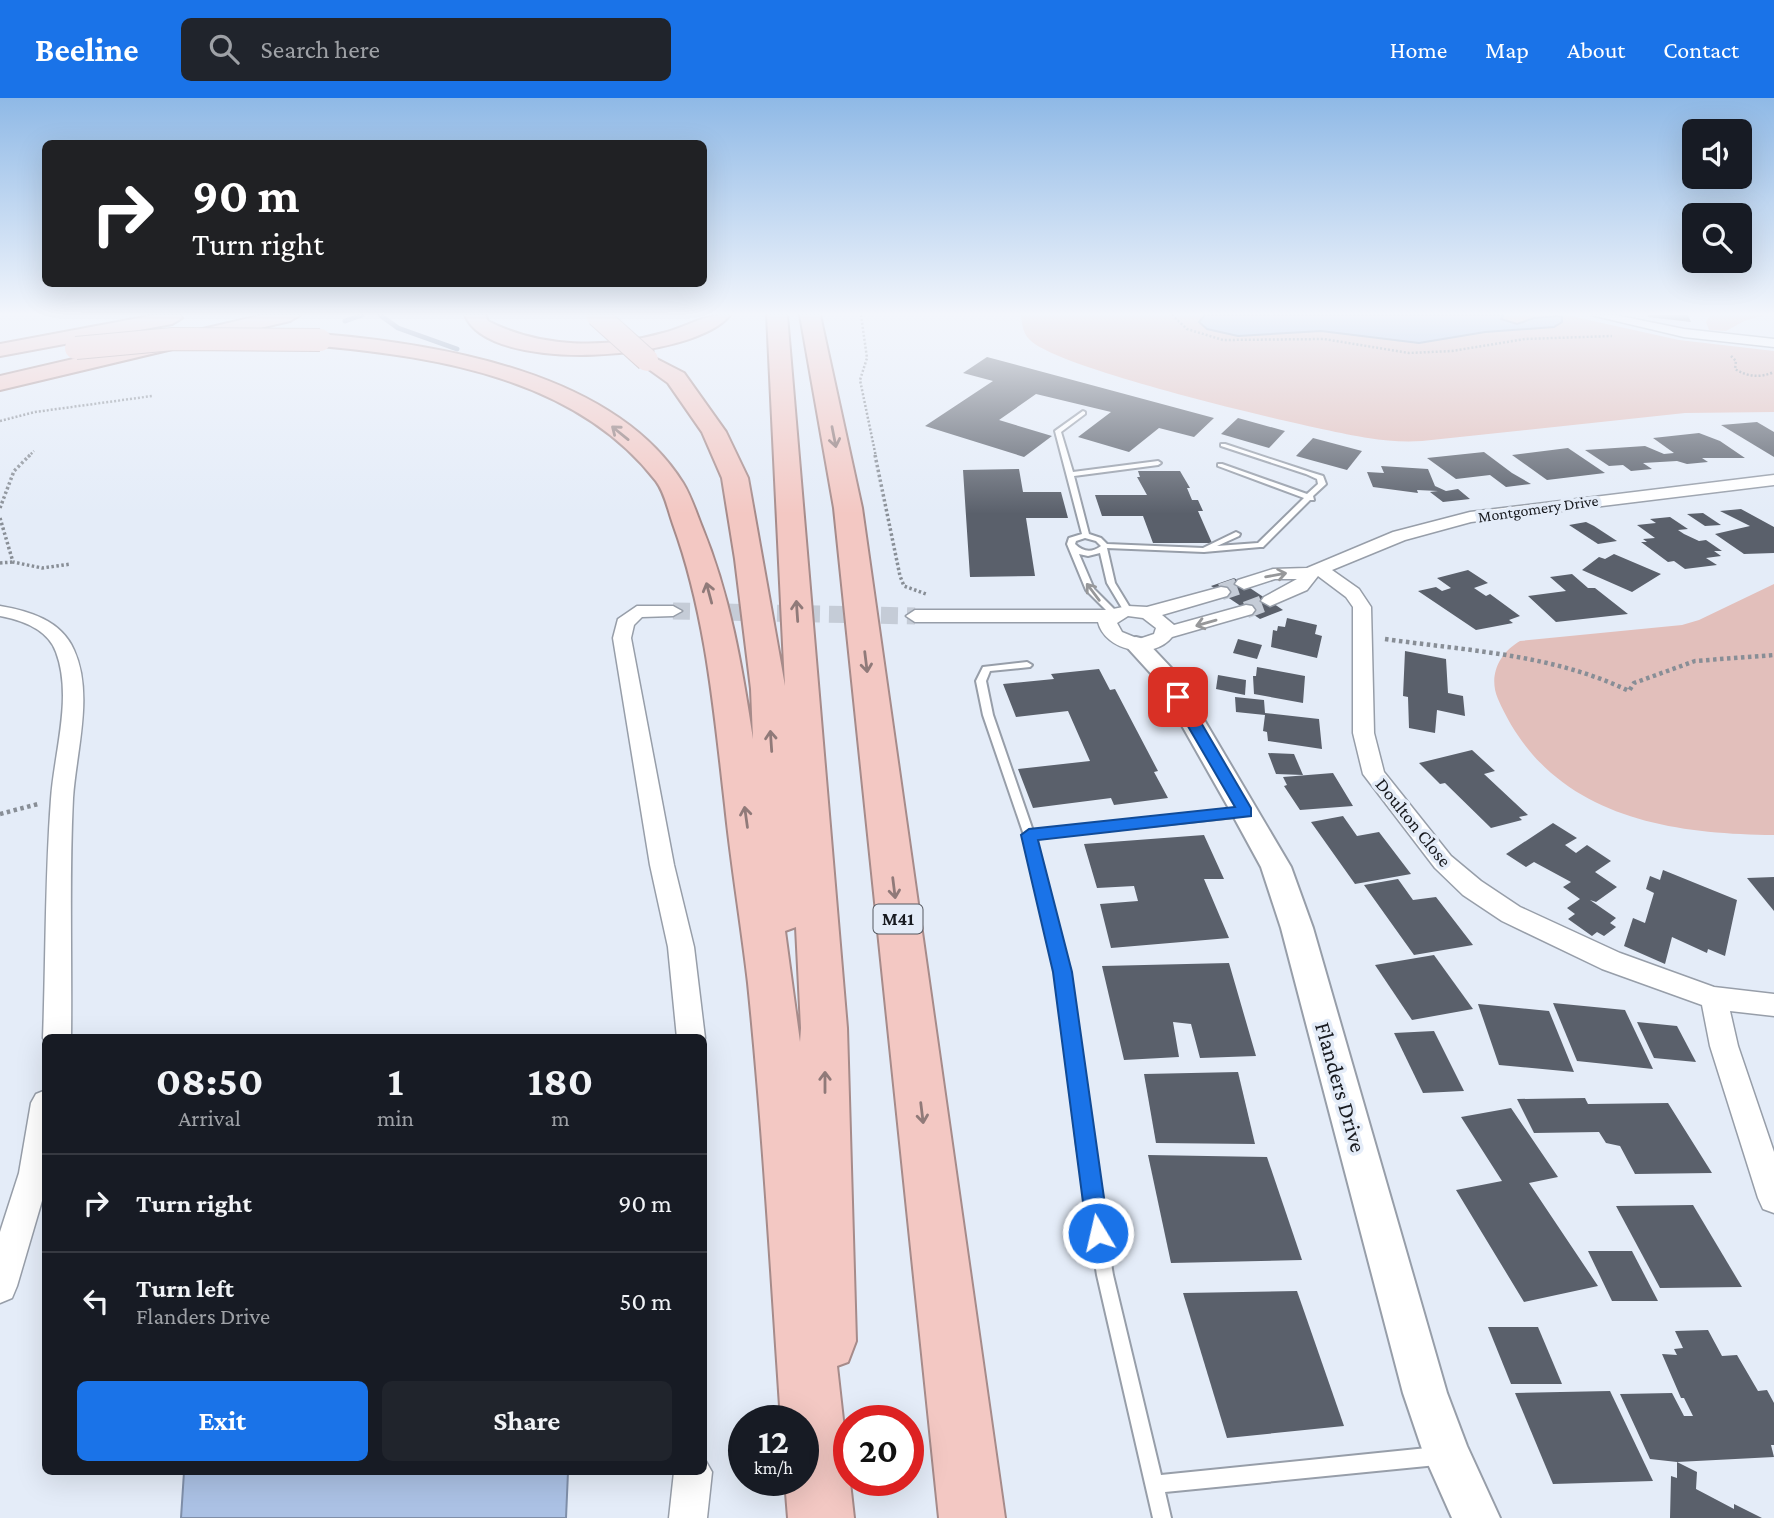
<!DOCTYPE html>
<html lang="en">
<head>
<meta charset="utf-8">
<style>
	body { margin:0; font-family:"Crimson Pro",serif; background:#20242c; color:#f1f3f6; height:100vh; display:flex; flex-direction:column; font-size:26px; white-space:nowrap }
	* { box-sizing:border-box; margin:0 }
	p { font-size:23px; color:#9ea1a6 }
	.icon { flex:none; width:38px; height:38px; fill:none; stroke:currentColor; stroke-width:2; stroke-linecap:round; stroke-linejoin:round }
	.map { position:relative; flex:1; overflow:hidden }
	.sheet { position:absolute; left:42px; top:936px; width:665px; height:441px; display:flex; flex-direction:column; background:#171b24; border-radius:10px; box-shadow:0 7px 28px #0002 }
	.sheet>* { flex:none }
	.guide { position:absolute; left:42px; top:42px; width:665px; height:147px; border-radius:10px; box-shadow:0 7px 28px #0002; background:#202124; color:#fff; overflow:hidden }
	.tools { position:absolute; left:1682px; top:21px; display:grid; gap:14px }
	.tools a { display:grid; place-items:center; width:70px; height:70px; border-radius:10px; background:#171b24; box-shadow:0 7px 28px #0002; font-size:35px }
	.speed { position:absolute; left:728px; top:1307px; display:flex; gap:14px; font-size:35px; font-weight:700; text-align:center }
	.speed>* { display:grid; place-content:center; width:91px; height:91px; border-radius:50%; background:#171b24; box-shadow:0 7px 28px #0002; line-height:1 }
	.speed small { font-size:18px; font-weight:400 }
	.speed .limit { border:10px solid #d22; background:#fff; color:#111 }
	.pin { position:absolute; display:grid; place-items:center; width:60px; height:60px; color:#fff; margin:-30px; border-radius:14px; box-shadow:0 4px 10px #0006 }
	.me { position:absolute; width:77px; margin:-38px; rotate:351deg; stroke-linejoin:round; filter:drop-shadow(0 0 5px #0008) }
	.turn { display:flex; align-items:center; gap:24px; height:147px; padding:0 35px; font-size:32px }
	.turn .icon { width:91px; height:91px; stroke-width:2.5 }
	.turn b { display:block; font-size:49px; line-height:60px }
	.eta { display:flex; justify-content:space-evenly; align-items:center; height:119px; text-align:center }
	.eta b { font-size:42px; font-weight:700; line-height:49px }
	.action { display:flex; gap:14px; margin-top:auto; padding:14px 35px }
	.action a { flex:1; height:80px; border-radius:10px; background:#1a73e8; color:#fff; font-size:28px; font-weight:700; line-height:80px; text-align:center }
	.action a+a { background:#20242c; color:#f1f3f6 }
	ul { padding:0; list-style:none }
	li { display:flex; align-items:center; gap:21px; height:98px; padding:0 35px; border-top:2px solid #363941 }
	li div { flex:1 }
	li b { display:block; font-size:26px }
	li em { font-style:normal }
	header { display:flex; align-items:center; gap:42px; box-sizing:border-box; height:98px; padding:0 35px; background:#1a73e8; color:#fff }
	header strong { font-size:33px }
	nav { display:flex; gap:38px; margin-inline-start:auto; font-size:24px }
	.search { width:490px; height:63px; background:#20242c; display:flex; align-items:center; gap:18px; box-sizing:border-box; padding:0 24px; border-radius:10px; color:#9ea1a6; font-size:26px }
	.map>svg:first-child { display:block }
	.green { fill:#e2bfbb }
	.water { fill:#abc1e4; stroke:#7f8fa9; stroke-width:2 }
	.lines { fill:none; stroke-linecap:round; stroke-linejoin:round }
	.stream { stroke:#7f8fa9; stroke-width:5 }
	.building { fill:#5a606b }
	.minor-tunnel { stroke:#c5ccd7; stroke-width:17; stroke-dasharray:17 9; stroke-linecap:butt }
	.service-casing { stroke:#979ea9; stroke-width:4 }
	.minor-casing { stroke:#979ea9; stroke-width:3 }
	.tertiary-casing { stroke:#979ea9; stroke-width:4 }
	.motorway-casing { stroke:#a68b8a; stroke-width:4 }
	.path-far2 { stroke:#888e96; stroke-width:2.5; stroke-dasharray:2 2; stroke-linecap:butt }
	.path-far1 { stroke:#888e96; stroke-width:3.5; stroke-dasharray:2.5 2.5; stroke-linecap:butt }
	.path { stroke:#888e96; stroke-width:4.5; stroke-dasharray:3.5 3.5; stroke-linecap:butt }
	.service { fill:#fff; fill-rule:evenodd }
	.minor { fill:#fff; fill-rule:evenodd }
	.tertiary { fill:#fff; fill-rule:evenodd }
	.motorway { fill:#f3c8c3; fill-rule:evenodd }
	.motorway-bridge-casing { stroke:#a68b8a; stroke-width:24; stroke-linecap:butt }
	.motorway-bridge { stroke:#f3c8c3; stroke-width:22 }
	.oneway { stroke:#907a79 }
	.oneway2 { stroke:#97989a }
	.route { fill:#1a73e8; stroke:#114b97; stroke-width:2 }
	.labels { text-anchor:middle; stroke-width:7; stroke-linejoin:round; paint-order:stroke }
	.far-street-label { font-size:16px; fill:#181a1f; stroke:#e4ecf8 }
	.shield { fill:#e4ecf8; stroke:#555960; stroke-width:2 }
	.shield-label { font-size:18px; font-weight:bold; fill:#181a1f }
	.street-label { font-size:19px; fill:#181a1f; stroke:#e4ecf8 }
	.near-street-label { font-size:23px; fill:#181a1f; stroke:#e4ecf8 }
</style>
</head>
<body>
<header>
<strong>Beeline</strong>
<div class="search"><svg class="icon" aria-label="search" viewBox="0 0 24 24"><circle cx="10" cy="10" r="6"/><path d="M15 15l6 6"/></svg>Search here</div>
<nav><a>Home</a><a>Map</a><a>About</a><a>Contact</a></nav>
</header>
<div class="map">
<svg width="1774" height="1420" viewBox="0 0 1774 1420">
	<rect width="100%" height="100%" fill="#e4ecf8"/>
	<g class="green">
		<path d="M1021,217H1566L1679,242L1774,253V314L1685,315L1422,343C1404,344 1386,343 1368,340C1316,332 1059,272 1030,242C1023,236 1022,226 1021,217Z"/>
		<path d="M1710,217H1765L1744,223L1726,233L1709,232L1706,224Z"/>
		<path d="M1774,486V737C1661,736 1548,716 1498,601C1488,578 1499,555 1520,543L1682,527L1699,522Z"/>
	</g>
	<g class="water">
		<path d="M1205,217H1504L1501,221L1517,226L1534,220L1558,218L1562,219V224L1554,229L1485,234L1419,245L1321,233L1238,238L1207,231L1199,224Z"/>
		<path d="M184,1374H568L566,1420H181Z"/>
	</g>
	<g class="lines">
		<g class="stream">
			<path d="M380,217L398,230L457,251"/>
			<path d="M345,223L362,217"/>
		</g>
	</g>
	<g class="building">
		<path d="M1648,217H1688L1691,224L1648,219Z"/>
		<path d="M987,259L1214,320L1194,339L1159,330L1129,354L1078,339L1111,314L1036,296L999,322L1052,338L1024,359L925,328L993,283L963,275Z"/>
		<path d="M1238,320L1285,333L1269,350L1221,336Z"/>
		<path d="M1757,324L1774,334V359L1721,327Z"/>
		<path d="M1699,335L1720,343L1745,360H1702L1708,364L1687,366L1677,363L1643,365L1652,371L1631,373L1623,367L1609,368L1585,352L1645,348L1664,356L1674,355L1653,340Z"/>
		<path d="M1313,340L1362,353L1347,372L1296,358Z"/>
		<path d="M1568,350L1605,375L1547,382L1512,357Z"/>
		<path d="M1484,354L1512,375L1531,386L1506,389L1490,377L1456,381L1427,360Z"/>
		<path d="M1381,368L1428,371L1435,388L1446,393L1458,391L1470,401L1443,404L1430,394L1438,393L1417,392L1418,395L1373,389L1367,374L1384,375Z"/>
		<path d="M1019,371L1023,394H1061L1068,420H1026L1035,478L970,479L963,372Z"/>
		<path d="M1138,373H1180L1190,390H1187L1192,402H1198L1203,413H1198L1212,445H1153L1143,418H1102L1095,397H1147L1137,379H1140Z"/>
		<path d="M1741,411L1774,429V455L1744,456L1715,436L1750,428L1720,413Z"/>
		<path d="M1703,415L1721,427L1705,428L1687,416Z"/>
		<path d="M1670,419L1688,431L1678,432L1684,436L1699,443L1706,442L1722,453H1714L1721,458L1706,460L1717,467L1685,471L1674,463L1668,464L1641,444H1647L1643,441L1655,440L1637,427L1656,425L1650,421Z"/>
		<path d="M1586,424L1594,428L1617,443L1598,446L1569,427Z"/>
		<path d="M1614,456L1661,476L1632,494L1582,472L1599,459L1605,461Z"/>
		<path d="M1468,472L1488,485L1474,490L1486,498L1490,496L1520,518L1509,522L1513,525L1476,532L1418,493L1436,489L1442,493L1451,490L1437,480Z"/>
		<path d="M1572,476L1588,490H1595L1628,516L1556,524L1528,498L1566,493L1550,479Z"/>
		<path d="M1234,480L1244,486L1283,512L1260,521L1211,488Z"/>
		<path d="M1287,520L1317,527L1315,536L1322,538L1317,560L1271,549L1273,532L1277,533L1278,528L1285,529Z"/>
		<path d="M1238,541L1262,547L1257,561L1233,555Z"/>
		<path d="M1405,553L1446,561L1448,595L1463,598L1465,618L1437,612L1435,635L1409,630L1408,599L1403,598Z"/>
		<path d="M1257,569L1305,578L1303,605L1254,596L1253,578H1256Z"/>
		<path d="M1099,571L1110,592L1115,591L1158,673L1154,674L1168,700L1114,707L1111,700L1033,710L1018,671L1090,663L1068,613L1016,619L1003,586L1054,581L1051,576Z"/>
		<path d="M1218,577L1246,582L1245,597L1216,591Z"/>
		<path d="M1235,599L1264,602L1265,615L1319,621L1322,651L1268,643L1267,634L1263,633L1265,617L1236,614Z"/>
		<path d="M1472,652L1495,673L1484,676L1528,717L1519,719L1522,722L1491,730L1445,685L1440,686L1419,665Z"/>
		<path d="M1268,655L1294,656L1303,677L1276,676Z"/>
		<path d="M1333,675L1353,708L1300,712L1284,688L1287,687L1283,679Z"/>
		<path d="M1343,718L1357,738L1379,734L1411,776L1355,786L1311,724Z"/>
		<path d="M1553,725L1577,740L1565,747L1576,755L1587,747L1611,763L1595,774L1617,789L1596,804L1590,802L1616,820L1610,825L1616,829L1604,838L1597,834L1592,838L1568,821L1575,816L1567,810L1580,801L1563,789L1571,784L1534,764L1526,769L1506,756Z"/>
		<path d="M1204,737L1224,781H1204L1229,840L1111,850L1100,806L1138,803L1134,788L1097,790L1084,746Z"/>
		<path d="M1663,772L1737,802L1725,858L1708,851L1707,855L1672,839L1665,866L1624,848L1633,820L1645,825L1654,795L1646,791L1650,778L1660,782Z"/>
		<path d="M1774,779V813L1747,780Z"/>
		<path d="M1398,781L1413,802L1436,799L1473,847L1414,857L1364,787Z"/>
		<path d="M1434,857L1473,911L1412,922L1375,867Z"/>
		<path d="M1229,865L1256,958L1200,960L1191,926L1173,924L1179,959L1124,962L1102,868Z"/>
		<path d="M1553,905L1625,912L1653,971L1577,963Z"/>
		<path d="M1478,906L1549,913L1574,974L1499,967Z"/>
		<path d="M1637,924L1677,928L1696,964L1654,960Z"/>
		<path d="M1434,933L1464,993L1423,995L1394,935Z"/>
		<path d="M1238,974L1255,1046L1156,1045L1144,976Z"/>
		<path d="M1585,1000L1588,1006L1668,1005L1712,1075L1635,1076L1620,1048L1606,1045L1599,1034L1534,1035L1517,1001Z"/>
		<path d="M1511,1010L1558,1079L1529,1085L1598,1188L1524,1204L1456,1092L1502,1083L1461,1019Z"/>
		<path d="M1148,1057L1267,1059L1302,1162L1171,1165Z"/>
		<path d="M1693,1107L1742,1189L1660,1190L1616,1108Z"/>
		<path d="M1588,1153H1632L1658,1203H1612Z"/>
		<path d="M1297,1193L1344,1328L1227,1340L1183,1195Z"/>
		<path d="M1488,1229H1538L1562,1286H1511Z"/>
		<path d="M1708,1232L1722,1258L1737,1257L1758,1293L1767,1292L1774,1305V1347H1771L1774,1359L1677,1364L1650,1361L1620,1296L1672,1295L1684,1318H1693L1684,1300H1681L1662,1256L1677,1257L1674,1251L1683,1250L1675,1233Z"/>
		<path d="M1610,1293L1653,1383L1553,1386L1515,1295Z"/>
		<path d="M1677,1364L1697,1374L1696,1391L1734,1411V1406L1762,1420H1670L1671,1378L1677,1380Z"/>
	</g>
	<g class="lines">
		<g class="minor-tunnel">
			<path d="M1221,494L1244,486"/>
			<path d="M1246,512L1270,503"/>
			<path d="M673,513L915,518"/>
		</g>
		<defs>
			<g id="service">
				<path d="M1083,313L1085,314V316L1061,334L1073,374L1158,363L1161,365L1158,367L1074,378L1089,436L1101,440L1107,446L1203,450L1236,434L1240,436L1239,438L1217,448L1258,445L1304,400L1218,368V366H1222L1307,396L1318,386L1317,381L1306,376L1221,348V346H1225L1310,374L1323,378L1326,386L1313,398L1314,402H1310L1263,449H1260L1204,454L1107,450L1115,485L1132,513L1131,515H1125L1107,485L1100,455L1088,458L1079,456L1094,491L1119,516L1115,519L1112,518L1086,492L1067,446L1069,440L1082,436L1055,333ZM1085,440L1096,443L1101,448C1092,455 1083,454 1075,446L1076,443Z"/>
				<path d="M1027,564L1032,567L1030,569L990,573L986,583L993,617L1033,733L1245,710L1250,714L1245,718L1035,740L1069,874L1091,1048L1113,1177L1161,1377L1437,1349L1443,1352L1446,1358L1443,1364L1437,1367L1165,1394L1171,1420H1153L1097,1177L1077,1048L1057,874L1024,737L983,617L976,583L983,569Z"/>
			</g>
			<g id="minor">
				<path d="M1591,217H1615L1684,231L1774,241V249L1684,239Z"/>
				<path d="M1774,377V387L1471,424L1405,442L1332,472L1359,491L1371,509L1374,635L1384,674L1451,758L1481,783L1520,809L1620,855L1714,889L1774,896V918L1730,913L1738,948L1774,1054V1115L1763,1111L1758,1100L1710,948L1702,907L1602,871L1502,823L1463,797L1435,770L1363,676L1353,635V509L1346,499L1318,478L1307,492L1270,508L1261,503L1264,499L1297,481H1275L1244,491L1235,486L1238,482L1273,471L1307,470L1393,434L1470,414Z"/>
				<path d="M1221,489L1227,490L1230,494L1227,498L1162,517L1174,527L1246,507L1252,508L1255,512L1252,516L1172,539C1153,563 1105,553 1098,524H915L906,518L915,512H1108L1128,508L1147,509ZM1128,518L1143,520L1156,530L1154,536L1139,541L1122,534L1117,525Z"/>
				<path d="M0,508C29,513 61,522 74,552C94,596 76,654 73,700C69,780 72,860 71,940H46V945L43,940C46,860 45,781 51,701C54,655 73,599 56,554C48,531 21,522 0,518Z"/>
				<path d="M637,508H673L682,513L673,518L642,519L634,527L631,540L674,767L694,849L705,940L704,943V940H677L668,849L650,767L613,540L618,521Z"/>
				<path d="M46,992V1089L17,1188L12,1200L0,1205V1134L19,1075L31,1005L36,996Z"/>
				<path d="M704,1360L712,1374L707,1420H669L674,1374H704Z"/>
			</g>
			<path id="tertiary" d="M1136,539L1144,541L1177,576L1291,769L1313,830L1447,1295L1467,1348L1500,1420H1452L1424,1357L1403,1295L1281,830L1261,769L1231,714L1155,580L1124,546L1128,541Z"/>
			<g id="motorway">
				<path d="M155,217H180L182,220L172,226L0,258V246Z"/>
				<path d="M263,217H300L290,223L0,292V278Z"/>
				<path d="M465,217H485L488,223C540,250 606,251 663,235C690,228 700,217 730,217C694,263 488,277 465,217Z"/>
				<path d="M767,217H787L847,930L856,1243L848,1264L837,1268L854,1420H788L785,1382H803V1323H781C771,1177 763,1031 748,885C741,825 731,766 725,707C714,612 706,517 673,426C668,412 665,395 656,383C577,281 440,259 320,248L310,242L320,236C438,246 614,274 683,385C691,398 696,414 702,429C730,497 742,568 753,641L751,591L735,461L722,380L702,334L668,285L636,262L647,256L684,275L726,334L748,380L785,588ZM796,829L801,930L800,944L785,833Z"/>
				<path d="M800,217H820L862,410L1005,1420H939L834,410Z"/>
			</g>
		</defs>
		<use href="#service" class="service-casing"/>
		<use href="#minor" class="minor-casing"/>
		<use href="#tertiary" class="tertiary-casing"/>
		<use href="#motorway" class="motorway-casing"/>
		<g class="path-far2">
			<path d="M861,217L867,260L860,282L876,359"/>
			<path d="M1172,217L1187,231L1223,242L1324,241L1409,255L1452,253L1525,241L1612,238"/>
			<path d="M1731,258L1736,263L1735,271C1748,279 1760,280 1774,274"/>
			<path d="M0,323L35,314L152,298"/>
			<path d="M28,359L34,353"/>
		</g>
		<g class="path-far1">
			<path d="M875,357L900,478L904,488L926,496"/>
			<path d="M0,410L14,373L30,357"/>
			<path d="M0,420L13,464L42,470L71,466"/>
			<path d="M0,465L13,464"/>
		</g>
		<g class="path">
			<path d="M1385,541C1469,553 1552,556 1629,593L1634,585L1695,563L1774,557"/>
			<path d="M0,716L38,706"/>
		</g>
		<use href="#service" class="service"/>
		<use href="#minor" class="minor"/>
		<use href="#tertiary" class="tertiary"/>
		<use href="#motorway" class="motorway"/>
		<defs>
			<g id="motorway-bridge">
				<path d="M597,217L647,262"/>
				<path d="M76,250L173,241L320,242"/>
			</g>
		</defs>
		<use href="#motorway-bridge" class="motorway-bridge-casing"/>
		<use href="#motorway-bridge" class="motorway-bridge"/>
	</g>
	<defs><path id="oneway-shaft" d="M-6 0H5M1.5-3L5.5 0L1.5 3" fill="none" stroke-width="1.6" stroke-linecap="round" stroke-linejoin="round" transform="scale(1.75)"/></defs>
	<g class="oneway">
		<use href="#oneway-shaft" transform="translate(620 335) rotate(-141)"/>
		<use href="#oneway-shaft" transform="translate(834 339) rotate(79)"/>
		<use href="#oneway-shaft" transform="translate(709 495) rotate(-105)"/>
		<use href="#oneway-shaft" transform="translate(797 513) rotate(-94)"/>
		<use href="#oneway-shaft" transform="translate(866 564) rotate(83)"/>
		<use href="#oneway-shaft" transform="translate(771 643) rotate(-94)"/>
		<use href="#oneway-shaft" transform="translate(746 719) rotate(-98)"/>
		<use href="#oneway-shaft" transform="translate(894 790) rotate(83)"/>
		<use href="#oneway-shaft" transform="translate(825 984) rotate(-90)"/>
		<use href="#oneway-shaft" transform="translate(922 1015) rotate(83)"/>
	</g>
	<g class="oneway2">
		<use href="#oneway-shaft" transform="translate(1276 477) rotate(-10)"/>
		<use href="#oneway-shaft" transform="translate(1093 494) rotate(-127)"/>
		<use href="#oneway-shaft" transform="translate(1206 525) rotate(164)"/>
	</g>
	<linearGradient id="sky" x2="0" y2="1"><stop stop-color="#8fb9e6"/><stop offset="0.52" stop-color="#f3f6fc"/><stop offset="1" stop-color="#f3f6fc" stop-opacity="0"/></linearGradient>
	<rect width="1774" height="416" fill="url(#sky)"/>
	<path class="route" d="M1178,595L1186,599L1251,710V718L1038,742L1072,874L1109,1135L1106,1143L1098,1146L1090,1143L1087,1135L1053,874L1021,737L1029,731L1235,709L1171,599Z"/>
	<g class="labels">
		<g class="far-street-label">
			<text transform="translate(1538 410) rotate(-8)" y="6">Montgomery Drive</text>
		</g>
		<rect class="shield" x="873.5" y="806.5" width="49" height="29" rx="5"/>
		<g class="shield-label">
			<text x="898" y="827">M41</text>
		</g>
		<g class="street-label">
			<text transform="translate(1414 724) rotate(51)" y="7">Doulton Close</text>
		</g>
		<g class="near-street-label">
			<text transform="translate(1341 989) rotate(74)" y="8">Flanders Drive</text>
		</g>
	</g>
</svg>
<div class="tools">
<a><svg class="icon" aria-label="sound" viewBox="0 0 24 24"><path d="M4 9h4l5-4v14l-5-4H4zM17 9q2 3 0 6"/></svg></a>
<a><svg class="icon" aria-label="search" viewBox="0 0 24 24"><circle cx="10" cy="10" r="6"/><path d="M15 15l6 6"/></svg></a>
</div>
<div class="speed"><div>12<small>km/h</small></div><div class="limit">20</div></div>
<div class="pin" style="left:1178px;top:599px;background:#d93025"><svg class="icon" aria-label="arrive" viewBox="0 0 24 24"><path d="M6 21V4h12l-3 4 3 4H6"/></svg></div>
<svg class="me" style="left:1098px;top:1135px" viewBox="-20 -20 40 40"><circle r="17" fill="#1a73e8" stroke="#fff" stroke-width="3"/><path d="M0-11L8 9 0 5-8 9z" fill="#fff"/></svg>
<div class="guide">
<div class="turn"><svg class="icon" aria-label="right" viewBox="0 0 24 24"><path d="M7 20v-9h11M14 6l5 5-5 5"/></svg><div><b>90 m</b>Turn right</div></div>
</div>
<section class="sheet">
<div class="eta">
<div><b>08:50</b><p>Arrival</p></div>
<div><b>1</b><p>min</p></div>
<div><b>180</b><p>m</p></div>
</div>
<ul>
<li><svg class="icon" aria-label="right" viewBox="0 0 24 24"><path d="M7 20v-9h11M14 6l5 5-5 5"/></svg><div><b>Turn right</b></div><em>90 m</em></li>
<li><svg class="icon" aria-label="left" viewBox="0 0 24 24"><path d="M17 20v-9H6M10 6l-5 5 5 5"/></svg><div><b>Turn left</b><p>Flanders Drive</p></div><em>50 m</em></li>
</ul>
<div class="action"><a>Exit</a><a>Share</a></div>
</section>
</div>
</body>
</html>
